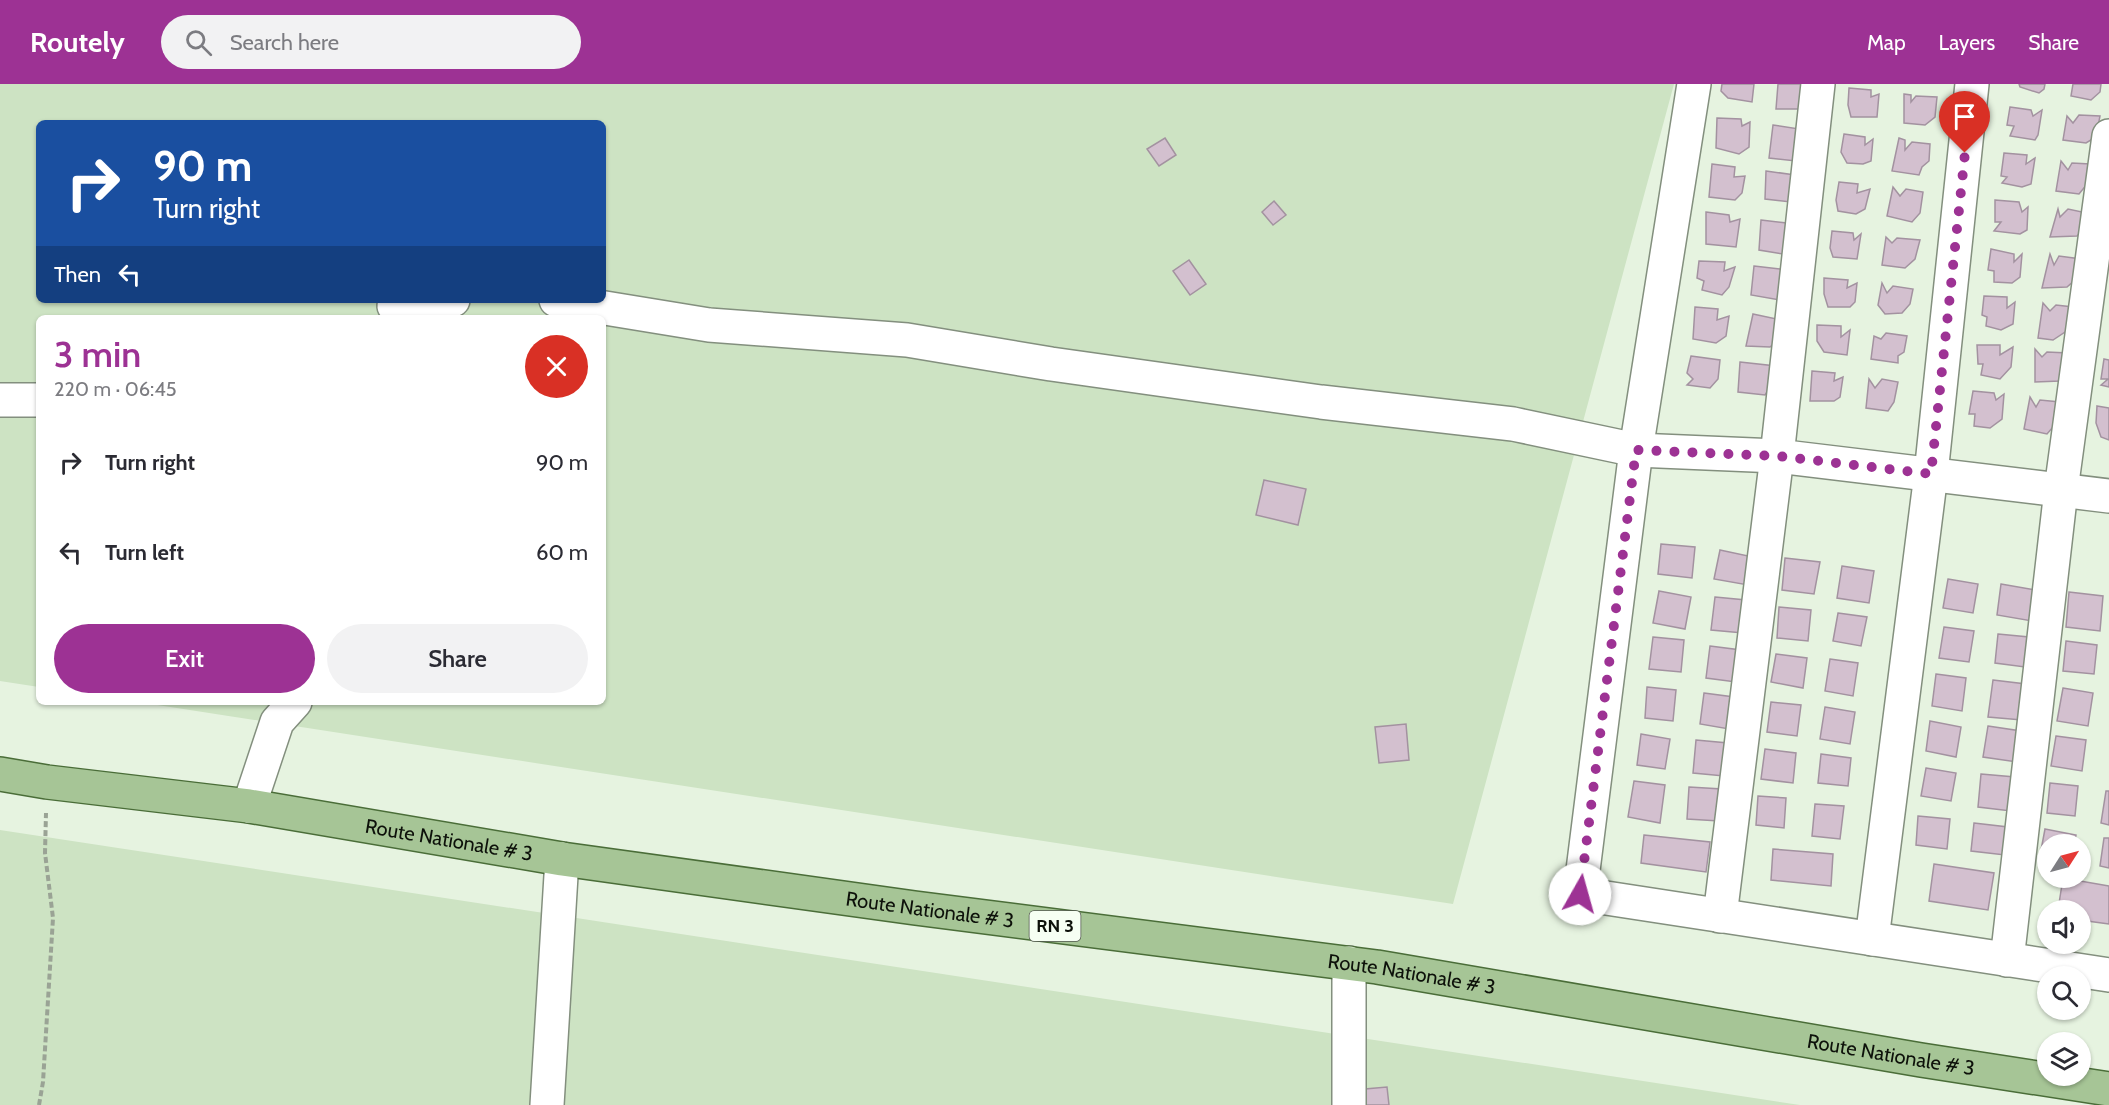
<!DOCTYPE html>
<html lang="en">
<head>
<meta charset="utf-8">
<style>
	body { margin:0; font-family:Cabin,sans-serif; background:#f2f2f3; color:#2b2b33; height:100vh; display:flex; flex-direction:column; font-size:22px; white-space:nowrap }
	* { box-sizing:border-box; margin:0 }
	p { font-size:20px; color:#7c7c81 }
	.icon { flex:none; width:33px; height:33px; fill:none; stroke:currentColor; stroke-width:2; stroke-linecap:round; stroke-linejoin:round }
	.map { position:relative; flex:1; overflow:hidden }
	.side { position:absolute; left:36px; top:231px; width:570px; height:390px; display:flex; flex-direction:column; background:#fff; border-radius:9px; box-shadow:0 2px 4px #0004 }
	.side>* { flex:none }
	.banner { position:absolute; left:36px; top:36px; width:570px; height:183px; border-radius:9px; box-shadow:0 2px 4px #0004; background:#1a4fa0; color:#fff; overflow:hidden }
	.needle { width:39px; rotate:54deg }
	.buttons { position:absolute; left:2037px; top:750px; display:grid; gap:12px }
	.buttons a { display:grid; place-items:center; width:54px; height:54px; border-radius:50%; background:#fff; box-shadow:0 2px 4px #0004; font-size:30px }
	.pin { position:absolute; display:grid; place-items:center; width:51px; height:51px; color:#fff; margin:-62px -26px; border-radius:50% 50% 50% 0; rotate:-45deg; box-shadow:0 0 6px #0007 }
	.pin .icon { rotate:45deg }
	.me { position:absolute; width:66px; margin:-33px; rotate:7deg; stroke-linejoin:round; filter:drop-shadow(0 0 4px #0008) }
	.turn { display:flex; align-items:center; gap:21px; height:126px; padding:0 18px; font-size:27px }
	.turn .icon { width:78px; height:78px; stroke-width:2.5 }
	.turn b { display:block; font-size:42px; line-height:51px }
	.then { display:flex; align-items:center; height:57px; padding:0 18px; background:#0003; gap:12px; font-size:22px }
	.round { display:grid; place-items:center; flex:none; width:63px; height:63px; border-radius:32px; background:#f2f2f3 }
	.headline { display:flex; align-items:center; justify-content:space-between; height:102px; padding:0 18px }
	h1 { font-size:36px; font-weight:600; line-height:45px; color:#9d3294 }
	.cta { display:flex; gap:12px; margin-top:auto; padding:12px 18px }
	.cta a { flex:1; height:69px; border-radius:36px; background:#9d3294; color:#fff; font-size:24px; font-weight:600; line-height:69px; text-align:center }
	.cta a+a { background:#f2f2f3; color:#2b2b33 }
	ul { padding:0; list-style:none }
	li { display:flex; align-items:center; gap:18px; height:90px; padding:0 18px }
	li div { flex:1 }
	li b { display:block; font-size:22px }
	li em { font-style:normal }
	header { display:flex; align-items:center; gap:36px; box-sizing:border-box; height:84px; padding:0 30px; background:#9d3294; color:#fff }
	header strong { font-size:28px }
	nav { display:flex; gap:33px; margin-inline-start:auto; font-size:21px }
	.search { width:420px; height:54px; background:#f2f2f3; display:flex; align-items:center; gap:15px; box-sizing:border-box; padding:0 21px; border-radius:33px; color:#7c7c81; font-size:22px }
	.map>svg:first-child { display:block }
	.green { fill:#cde3c3; fill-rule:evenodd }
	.building { fill:#d3c0cf; stroke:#a392a0; stroke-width:1.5 }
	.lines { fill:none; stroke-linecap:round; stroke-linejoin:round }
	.minor-casing { stroke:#838f7e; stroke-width:36 }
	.major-casing { stroke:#4a6d38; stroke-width:36 }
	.path { stroke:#9aa395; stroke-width:4; stroke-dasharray:6 3; stroke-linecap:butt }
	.minor { stroke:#fff; stroke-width:33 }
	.major { stroke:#a6c596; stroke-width:33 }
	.route { stroke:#9d3294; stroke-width:10; stroke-dasharray:0 18 }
	.labels { text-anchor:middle; stroke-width:4.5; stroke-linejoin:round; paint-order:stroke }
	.shield { fill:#f6fff3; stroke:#535850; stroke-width:1.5 }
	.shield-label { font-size:18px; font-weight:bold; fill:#0d110a }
	.street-label { font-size:20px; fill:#0d110a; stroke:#f6fff3 }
</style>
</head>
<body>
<header>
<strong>Routely</strong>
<div class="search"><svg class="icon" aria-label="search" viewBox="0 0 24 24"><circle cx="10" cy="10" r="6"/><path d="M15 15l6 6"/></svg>Search here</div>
<nav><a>Map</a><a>Layers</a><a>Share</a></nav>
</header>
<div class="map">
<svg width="2109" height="1021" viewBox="0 0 2109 1021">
	<rect width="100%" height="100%" fill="#e6f3e0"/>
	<g class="green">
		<path d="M0,0H1674L1453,820L138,618H603V234H39V603L0,597ZM39,39H603V216H39Z"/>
		<path d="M0,746L1800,1021H0Z"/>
	</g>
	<g class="building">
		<path d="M1722,0H1754L1752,18L1728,14L1721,7Z"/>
		<path d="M1778,0H1811L1801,25H1776Z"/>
		<path d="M2019,0H2045L2044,5L2039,9L2020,3Z"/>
		<path d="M2073,0H2101L2100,8L2091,16L2071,12Z"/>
		<path d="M1849,4L1871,6V13L1879,10L1877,33H1851L1848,21Z"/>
		<path d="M1904,10L1911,11V18L1916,12L1937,13L1935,33L1925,41L1904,39Z"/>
		<path d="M2010,23L2031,26L2033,32L2042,26L2038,51L2035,56L2010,52L2014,42L2007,41Z"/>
		<path d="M2079,31L2100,32L2096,53L2086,59L2063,56L2067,32L2073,39Z"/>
		<path d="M1717,34L1741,35L1742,42L1750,38L1749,63L1739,70L1716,64Z"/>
		<path d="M1773,41L1806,46L1796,77L1769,74Z"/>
		<path d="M1844,50L1865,53V61L1873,55L1871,77L1863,80L1847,79L1841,68Z"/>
		<path d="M1165,54L1176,71L1159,82L1147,65Z"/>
		<path d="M1899,54L1905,56V66L1912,58L1930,60L1929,77L1922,83L1919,91L1892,87Z"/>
		<path d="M2004,69L2027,71L2026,80L2035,74L2031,100L2022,103L2002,99L2007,93L2001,92Z"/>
		<path d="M2061,77L2068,86L2072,79L2090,80L2088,99L2079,110L2056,107Z"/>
		<path d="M1712,80L1735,83L1734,93L1745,92L1742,109L1735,116L1709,113Z"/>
		<path d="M1766,87L1803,92L1791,118L1765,115Z"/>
		<path d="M1839,98L1858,100L1857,109L1870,105L1865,125L1856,130L1838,127L1836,116Z"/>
		<path d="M1893,103L1900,112L1906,105L1923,108L1920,129L1912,138L1887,132Z"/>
		<path d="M1995,116L2019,118L2022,128L2028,123L2027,146L2020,150L1994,147L2001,138H1995Z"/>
		<path d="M1274,117L1286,131L1273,141L1262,128Z"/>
		<path d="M2058,125L2060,133L2068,125L2087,129L2085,144L2077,152L2050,153Z"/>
		<path d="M1706,128L1729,131L1730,138L1740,135L1736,163L1706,160Z"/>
		<path d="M1761,136L1795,140L1783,170L1759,166Z"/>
		<path d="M1832,147L1853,149L1854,156L1861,150L1857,175L1833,173L1830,164Z"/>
		<path d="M1886,153L1892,159L1897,154L1920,156L1915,175L1905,184L1882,181Z"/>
		<path d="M1991,165L2014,170V178L2022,170L2020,193L2012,199L1994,198V187L1988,186Z"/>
		<path d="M2050,170L2054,181L2059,172L2081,175L2076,195L2067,203L2042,204Z"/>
		<path d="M1189,176L1206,200L1190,211L1173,187Z"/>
		<path d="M1699,177L1725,178L1724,187L1735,183L1729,203L1722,211L1702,206L1704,197L1697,194Z"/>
		<path d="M1754,182L1788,186L1780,216L1751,211Z"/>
		<path d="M1824,194L1848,196L1847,204L1857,199L1855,218L1850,223H1828L1824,210Z"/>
		<path d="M1882,199L1887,209L1893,202L1913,205L1910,220L1902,229L1885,230L1878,221Z"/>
		<path d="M1984,212L2007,213V224L2015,218L2013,240L2001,246L1986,242L1987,233L1982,231Z"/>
		<path d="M2043,219L2050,227L2056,221L2073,223L2068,246L2053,256L2038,254Z"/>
		<path d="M1695,223L1718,225L1717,236L1729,232L1726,252L1716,259L1693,255Z"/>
		<path d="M1753,230L1781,236L1780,254L1770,263L1746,262Z"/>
		<path d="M1817,241L1841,242V253L1850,246L1847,271L1824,268L1817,257Z"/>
		<path d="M1886,249L1907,252L1904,268L1898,272V279L1871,275L1874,252L1881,255Z"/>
		<path d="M1977,261H2000V271L2013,263L2011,283L2000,295L1981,291L1983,280H1978Z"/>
		<path d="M2035,265L2042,273L2047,268L2068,269L2060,297L2035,298Z"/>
		<path d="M1691,272L1720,276L1718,295L1710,304L1687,301L1693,295L1687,289Z"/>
		<path d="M2104,275L2109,276V303L2101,301L2108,295H2101Z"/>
		<path d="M1740,278L1776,282L1773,299L1765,311L1738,308Z"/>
		<path d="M1812,287L1835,289L1834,297L1843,293L1840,313L1834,317H1810Z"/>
		<path d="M1869,295L1875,304L1882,295L1898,298L1894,318L1888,327L1866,324Z"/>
		<path d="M1973,307L1994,309L1996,316L2004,310L2002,335L1990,344L1974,342L1975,330H1969Z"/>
		<path d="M2030,313L2036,323L2040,316L2060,318L2059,336L2047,350L2024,345Z"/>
		<path d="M2097,322L2109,324V356L2101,353L2096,339Z"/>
		<path d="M1264,396L1306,405L1298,441L1256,431Z"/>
		<path d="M1661,460L1695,463L1692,494L1658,490Z"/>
		<path d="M1720,466L1753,473L1748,501L1714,495Z"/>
		<path d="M1785,474L1820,478L1814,510L1782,506Z"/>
		<path d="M1842,482L1874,487L1869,519L1837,514Z"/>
		<path d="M1948,495L1978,500L1973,529L1943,524Z"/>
		<path d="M2001,500L2036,506L2032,537L1997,531Z"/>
		<path d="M1659,507L1691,513L1685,545L1653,539Z"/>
		<path d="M2069,508L2103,512L2100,547L2066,543Z"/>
		<path d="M1715,513L1746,516L1743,549L1711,546Z"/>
		<path d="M1779,523L1811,526L1808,557L1777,554Z"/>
		<path d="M1838,529L1867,533L1861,562L1833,557Z"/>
		<path d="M1944,543L1974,547L1969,578L1939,574Z"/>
		<path d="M1998,550L2029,553L2025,583L1995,579Z"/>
		<path d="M1653,553L1684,556L1681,588L1649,585Z"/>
		<path d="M2066,557L2097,561L2094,590L2063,587Z"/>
		<path d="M1710,562L1741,566L1736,598L1706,594Z"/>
		<path d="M1776,570L1807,574L1803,604L1771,598Z"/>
		<path d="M1830,575L1858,579L1853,612L1825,607Z"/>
		<path d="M1936,590L1966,594L1962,627L1932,622Z"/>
		<path d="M1993,596L2026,600L2022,636L1988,633Z"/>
		<path d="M1647,603L1676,606L1673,637L1645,634Z"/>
		<path d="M2063,604L2093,609L2088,642L2057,637Z"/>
		<path d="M1704,609L1734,613L1729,645L1700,640Z"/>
		<path d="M1771,618L1801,621L1797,652L1767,648Z"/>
		<path d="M1825,623L1855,628L1850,660L1820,655Z"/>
		<path d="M1930,637L1961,643L1956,673L1926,667Z"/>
		<path d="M1406,640L1409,676L1379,679L1375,643Z"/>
		<path d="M1988,642L2021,647L2017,678L1983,673Z"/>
		<path d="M1641,650L1670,655L1665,685L1637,681Z"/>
		<path d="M2056,652L2086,656L2082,687L2051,682Z"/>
		<path d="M1696,656L1728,659L1724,692L1693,689Z"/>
		<path d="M1765,665L1796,669L1793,699L1761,695Z"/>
		<path d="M1821,670L1851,674L1848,702L1818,699Z"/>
		<path d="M1926,684L1956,689L1951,717L1921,712Z"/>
		<path d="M1981,690L2015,693L2011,727L1978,723Z"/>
		<path d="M1634,697L1665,701L1660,739L1628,733Z"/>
		<path d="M2050,699L2078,702L2075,732L2047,729Z"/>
		<path d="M1689,703L1722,705L1719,737L1687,735Z"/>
		<path d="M2106,707H2109V741L2101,739Z"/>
		<path d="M1758,712L1786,714L1784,744L1756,741Z"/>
		<path d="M1815,720L1844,722L1840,755L1812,752Z"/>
		<path d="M1918,732L1950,735L1947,765L1916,761Z"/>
		<path d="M1974,739L2008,743L2005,771L1971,767Z"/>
		<path d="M2045,745L2076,751L2074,760H2048V779L2039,777Z"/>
		<path d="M1644,751L1710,758L1706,788L1641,779Z"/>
		<path d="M2104,754H2109V784L2100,782Z"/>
		<path d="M1773,765L1833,770L1831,802L1771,796Z"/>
		<path d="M1934,780L1994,789L1988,826L1929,817Z"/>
		<path d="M2063,794L2109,802V840L2080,836V826H2058Z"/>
		<path d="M1387,1003L1389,1021H1366L1365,1005Z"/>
	</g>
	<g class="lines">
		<defs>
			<g id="minor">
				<path d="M1694,0L1636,366L1580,810L2109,891"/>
				<path d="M556,216L709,241L907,256L1051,280L1321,318L1513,340L1636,366L1777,372L2109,412"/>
				<path d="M394,222L453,216"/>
				<path d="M0,316H39"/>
				<path d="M249,722L277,638L295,618"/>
				<path d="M1720,832L1777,372L1818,0"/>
				<path d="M1872,855L1931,390L1972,0"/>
				<path d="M2007,876L2061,406L2109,52"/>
				<path d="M547,1021L562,775"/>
				<path d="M1349,1021V879"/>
			</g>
			<g id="major">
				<path id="s1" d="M0,690L47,698L249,722L562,775L915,824L1377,883L1921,976L2109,1005"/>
			</g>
		</defs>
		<use href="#minor" class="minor-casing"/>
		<use href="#major" class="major-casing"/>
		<path class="path" d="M39,1021L43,998L53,834L45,769L46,729"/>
		<use href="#minor" class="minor"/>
		<use href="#major" class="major"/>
	</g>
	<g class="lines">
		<path class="route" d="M1580,810L1636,366L1777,372L1931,390L1965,69"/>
	</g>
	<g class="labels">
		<rect class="shield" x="1029.5" y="827" width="51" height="30" rx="4.5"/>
		<g class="shield-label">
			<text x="1055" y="848">RN 3</text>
		</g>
		<g class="street-label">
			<text dy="7" stroke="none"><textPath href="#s1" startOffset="454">Route Nationale # 3</textPath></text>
			<text dy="7" stroke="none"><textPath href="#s1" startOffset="940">Route Nationale # 3</textPath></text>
			<text dy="7" stroke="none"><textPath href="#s1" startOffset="1426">Route Nationale # 3</textPath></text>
			<text dy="7" stroke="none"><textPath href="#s1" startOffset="1912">Route Nationale # 3</textPath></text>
		</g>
	</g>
</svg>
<div class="buttons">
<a><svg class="needle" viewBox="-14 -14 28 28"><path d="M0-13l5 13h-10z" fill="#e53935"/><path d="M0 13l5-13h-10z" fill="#7c7c81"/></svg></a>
<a><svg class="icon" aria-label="sound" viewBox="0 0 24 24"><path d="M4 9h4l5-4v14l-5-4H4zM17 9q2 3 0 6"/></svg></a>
<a><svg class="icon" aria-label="search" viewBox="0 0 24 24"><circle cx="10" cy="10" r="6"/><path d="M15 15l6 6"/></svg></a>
<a><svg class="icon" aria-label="layers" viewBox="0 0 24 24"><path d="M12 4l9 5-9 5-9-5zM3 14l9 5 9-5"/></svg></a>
</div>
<div class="pin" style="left:1965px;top:69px;background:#d93025"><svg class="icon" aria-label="arrive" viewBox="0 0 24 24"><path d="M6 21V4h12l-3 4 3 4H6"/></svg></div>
<svg class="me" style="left:1580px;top:810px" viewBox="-20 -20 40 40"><circle r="19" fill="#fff"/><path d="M0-13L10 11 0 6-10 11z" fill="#9d3294"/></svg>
<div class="banner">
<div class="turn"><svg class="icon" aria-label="right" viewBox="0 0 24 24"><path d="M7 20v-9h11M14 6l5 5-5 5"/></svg><div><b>90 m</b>Turn right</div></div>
<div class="then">Then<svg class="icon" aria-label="left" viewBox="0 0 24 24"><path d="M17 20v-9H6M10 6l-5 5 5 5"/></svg></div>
</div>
<section class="side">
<div class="headline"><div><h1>3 min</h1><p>220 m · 06:45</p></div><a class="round" style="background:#d93025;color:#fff"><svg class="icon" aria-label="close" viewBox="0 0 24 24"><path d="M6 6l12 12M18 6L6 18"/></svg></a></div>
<ul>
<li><svg class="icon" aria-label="right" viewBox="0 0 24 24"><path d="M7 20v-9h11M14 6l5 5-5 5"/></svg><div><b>Turn right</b></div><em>90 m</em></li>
<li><svg class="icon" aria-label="left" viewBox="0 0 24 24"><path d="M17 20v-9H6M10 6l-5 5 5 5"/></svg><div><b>Turn left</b></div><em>60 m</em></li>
</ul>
<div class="cta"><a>Exit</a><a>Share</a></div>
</section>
</div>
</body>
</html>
